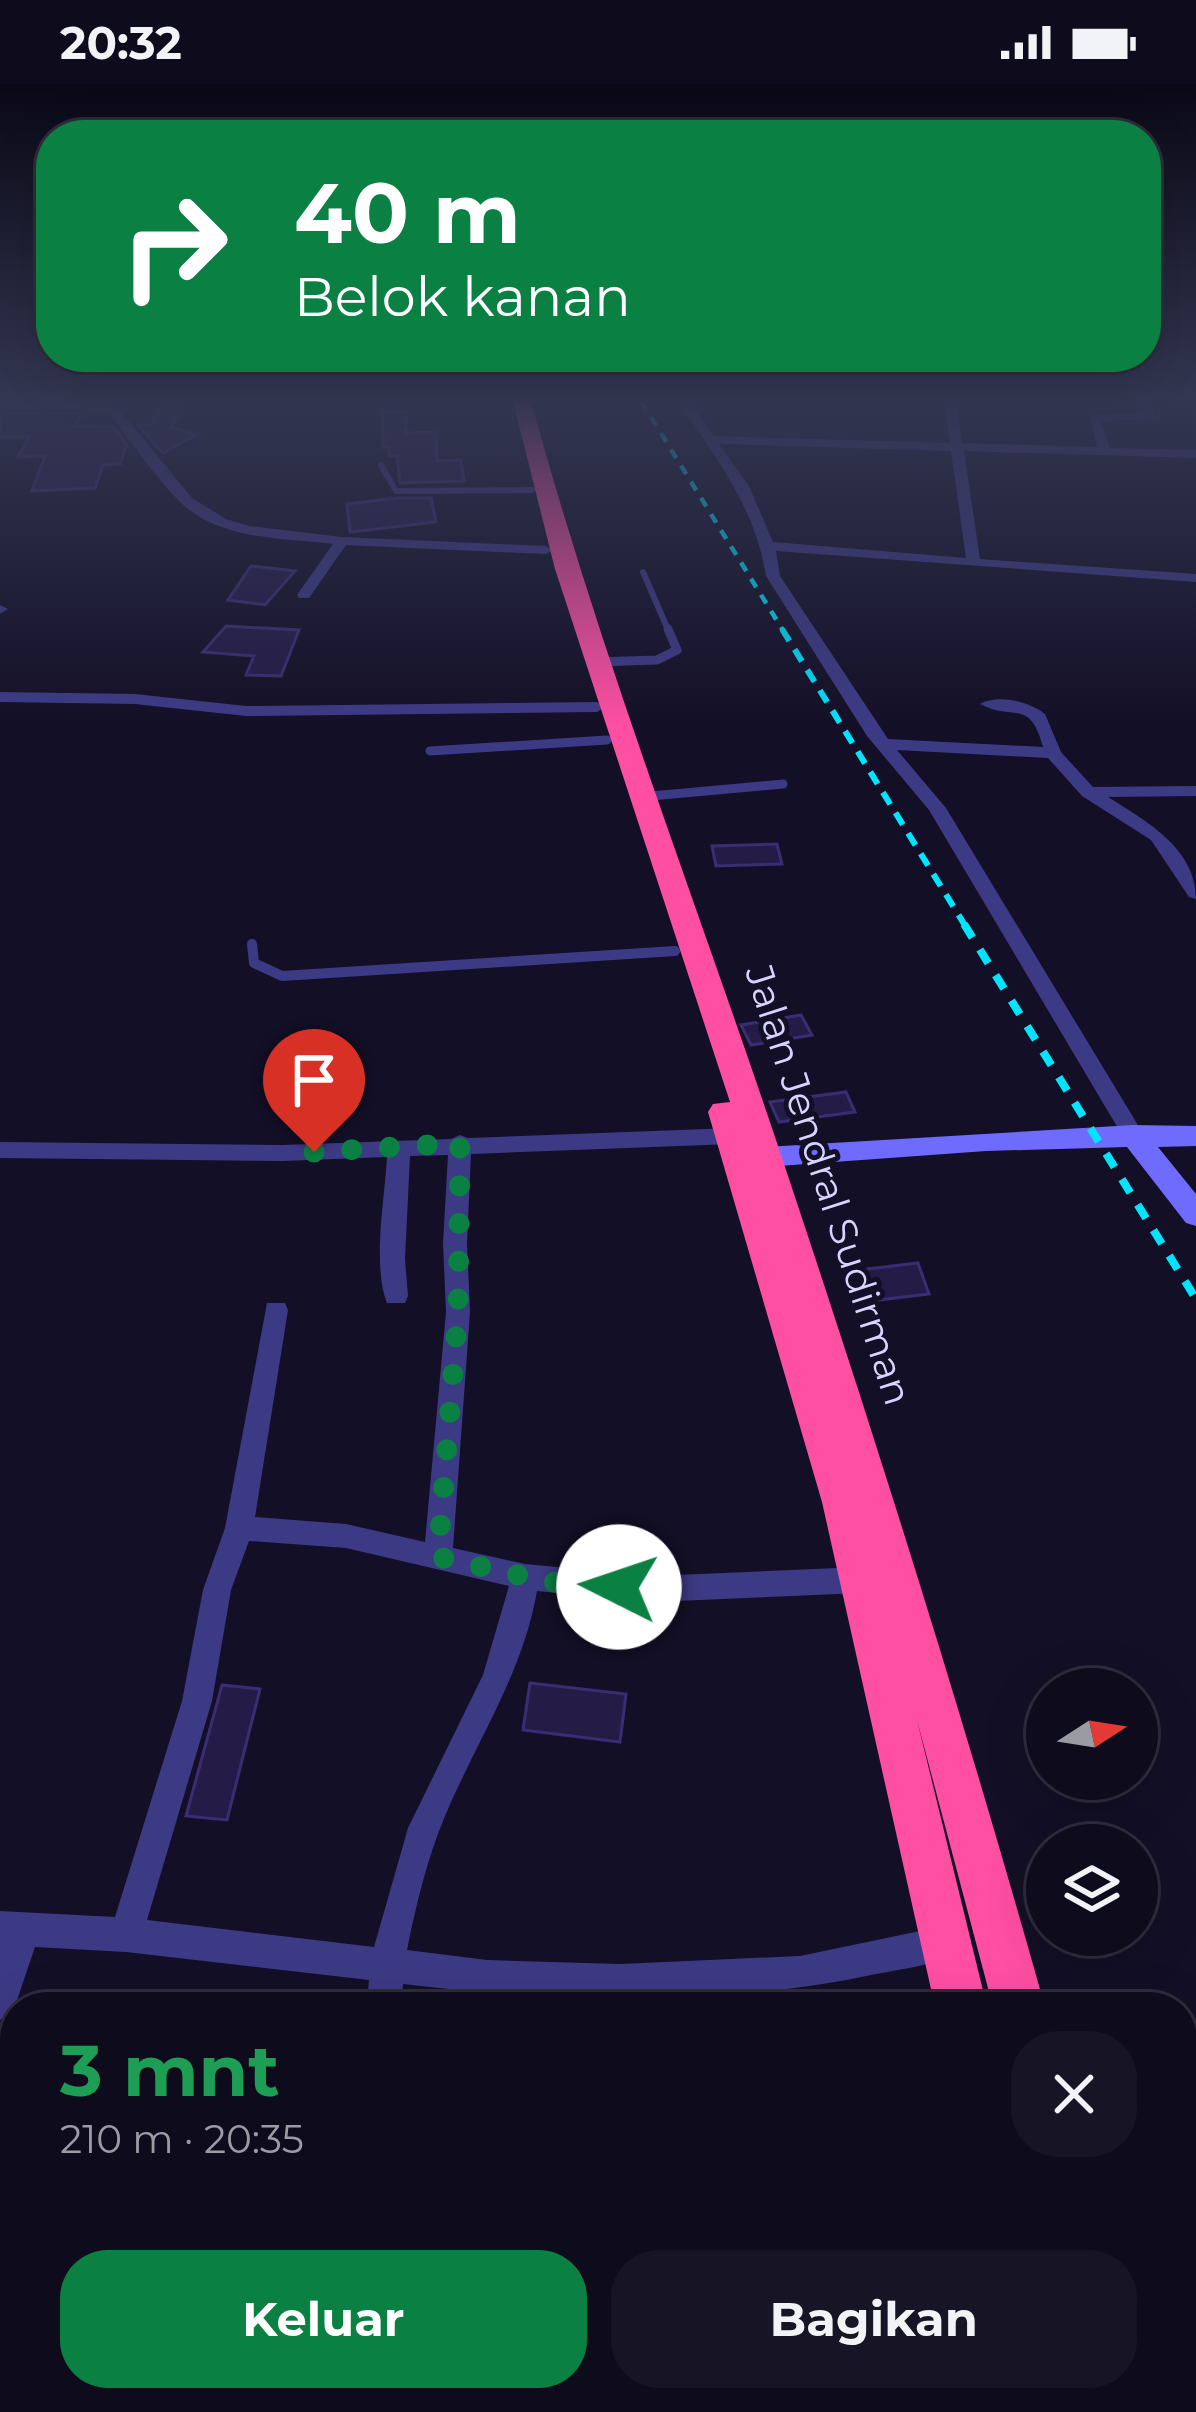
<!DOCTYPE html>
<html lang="id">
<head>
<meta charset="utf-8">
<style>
	body { margin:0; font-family:Montserrat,sans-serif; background:#171425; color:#f1f3f6; height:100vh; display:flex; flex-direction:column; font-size:45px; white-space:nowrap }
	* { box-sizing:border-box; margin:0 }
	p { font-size:39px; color:#9b9ba3 }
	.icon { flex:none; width:66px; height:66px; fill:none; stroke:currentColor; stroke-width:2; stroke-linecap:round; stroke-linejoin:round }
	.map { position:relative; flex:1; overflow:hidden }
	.side { position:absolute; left:0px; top:1908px; width:1197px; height:420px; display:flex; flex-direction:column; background:#0e0b1c; border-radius:48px 48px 0 0; box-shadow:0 12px 48px #0002,0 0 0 3px #2e2b3b }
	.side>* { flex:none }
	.top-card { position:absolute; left:36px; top:36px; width:1125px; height:252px; border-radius:48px; box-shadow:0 12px 48px #0002,0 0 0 3px #2e2b3b; background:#0b8043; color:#fff; overflow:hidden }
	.needle { width:78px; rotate:78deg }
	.buttons { position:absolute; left:1026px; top:1584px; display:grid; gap:24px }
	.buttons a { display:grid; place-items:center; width:132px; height:132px; border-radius:50%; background:#0e0b1c; box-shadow:0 12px 48px #0002,0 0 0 3px #2e2b3b; font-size:60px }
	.pin { position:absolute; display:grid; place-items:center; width:102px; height:102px; color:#fff; margin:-123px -51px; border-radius:50% 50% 50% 0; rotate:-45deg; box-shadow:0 0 12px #0007 }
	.pin .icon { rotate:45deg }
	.me { position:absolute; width:132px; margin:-66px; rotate:274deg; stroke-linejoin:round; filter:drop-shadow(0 0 9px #0008) }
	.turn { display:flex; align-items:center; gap:42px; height:252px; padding:0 60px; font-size:54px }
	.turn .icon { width:156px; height:156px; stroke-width:2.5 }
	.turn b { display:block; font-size:84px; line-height:102px }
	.round { display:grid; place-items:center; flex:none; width:126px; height:126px; border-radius:48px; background:#171425 }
	.overview { display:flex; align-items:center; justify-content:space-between; height:204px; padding:0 60px }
	h1 { font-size:72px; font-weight:700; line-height:90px; color:#1e9e55 }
	.primary-button { display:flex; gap:24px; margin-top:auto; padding:24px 60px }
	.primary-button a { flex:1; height:138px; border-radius:48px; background:#0b8043; color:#fff; font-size:48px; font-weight:700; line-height:138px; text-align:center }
	.primary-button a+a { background:#171425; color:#f1f3f6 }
	.status { display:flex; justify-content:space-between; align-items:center; height:84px; padding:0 60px; background:#0e0b1c; direction:ltr }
	.status svg { height:33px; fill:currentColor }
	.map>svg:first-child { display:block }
	.building { fill:#241b47; stroke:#3b2d73; stroke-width:3 }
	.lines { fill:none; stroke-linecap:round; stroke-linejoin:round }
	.lane-far2 { stroke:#3d3a85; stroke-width:6 }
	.lane-far1 { stroke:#3d3a85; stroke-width:9 }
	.lane { stroke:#3d3a85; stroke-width:10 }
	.street { fill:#3d3a85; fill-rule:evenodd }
	.secondary { fill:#6f6bff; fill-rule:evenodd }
	.highway { fill:#ff4fa3; fill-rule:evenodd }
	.rail-far2 { stroke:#00e5ff; stroke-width:4.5; stroke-dasharray:10 9; stroke-linecap:butt }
	.rail-far1 { stroke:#00e5ff; stroke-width:6; stroke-dasharray:14 10; stroke-linecap:butt }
	.rail { stroke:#00e5ff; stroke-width:8; stroke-dasharray:16 14; stroke-linecap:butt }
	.route { stroke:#0b8043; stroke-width:21; stroke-dasharray:0 37.8 }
	.labels { text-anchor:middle; stroke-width:10; stroke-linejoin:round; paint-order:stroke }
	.street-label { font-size:39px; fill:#d9d4ff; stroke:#130f26 }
</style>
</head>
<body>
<div class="status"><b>20:32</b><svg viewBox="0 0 49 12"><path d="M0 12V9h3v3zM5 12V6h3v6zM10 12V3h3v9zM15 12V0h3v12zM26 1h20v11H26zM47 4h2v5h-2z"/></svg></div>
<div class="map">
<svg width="1196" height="2328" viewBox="0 0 1196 2328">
	<rect width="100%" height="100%" fill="#130f26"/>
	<g class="building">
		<path d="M164,317H186L171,344L197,350L163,369L138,341H151Z"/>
		<path d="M406,327V349L436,348L437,377L461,376L464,397L400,399L397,372H389V363H383V328Z"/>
		<path d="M0,329H83L74,342H113L127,361L120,380L103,381L95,404L32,407L45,372L18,373L29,353H0Z"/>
		<path d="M397,414H431L436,438L350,448L347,420Z"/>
		<path d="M251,482L295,487L265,521L228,516Z"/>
		<path d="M226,542L299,546L281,592L246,591L254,572L203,568Z"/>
		<path d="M777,760L782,780L716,782L712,762Z"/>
		<path d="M801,931L812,951L751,961L741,941Z"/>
		<path d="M846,1008L855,1028L779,1038L770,1018Z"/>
		<path d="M918,1179L929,1210L870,1217L859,1186Z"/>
		<path d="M530,1599L626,1610L620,1658L523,1646Z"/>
		<path d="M222,1601L260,1605L227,1736L186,1732Z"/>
	</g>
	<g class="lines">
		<g class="lane-far2">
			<path d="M381,381L396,407L532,406"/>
			<path d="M643,488L669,548"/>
		</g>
		<g class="lane-far1">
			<path d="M596,578L657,576L677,566L668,545"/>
			<path d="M430,667L607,656"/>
			<path d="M640,713L783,700"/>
		</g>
		<path class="lane" d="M252,860L254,879L282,892L675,867"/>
		<g class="street">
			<path d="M0,317H87L117,323L192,414L226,435L249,442L342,453L546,462L553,466L546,470L346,461L309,514H299L297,511L333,460C282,454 219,456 180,418C154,392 132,358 109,329L87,325H0Z"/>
			<path d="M677,317H689L714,352L950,359L944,317H956L962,359L1097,363L1090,331L1143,329L1141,317H1153L1154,335L1101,337L1110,364L1196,366V374L964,367L980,475L1196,490V498L776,467L780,492L888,655L1043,663C1030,613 1013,638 980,620C997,610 1029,617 1045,630L1061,668L1093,703L1196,702V712L1108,713C1146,737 1196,764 1196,815L1189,813L1151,756L1082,712L1048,674L897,666L946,724L1144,1051L1141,1056H1125L929,726L867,652L766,492C755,423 716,373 677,317ZM719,360L951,367L966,474L773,458L749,402Z"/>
			<path d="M0,521L8,525L0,530Z"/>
			<path d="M0,608L135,610L246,622L597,618L605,623L597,628L246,632L135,620L0,618Z"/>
			<path d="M732,1044L743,1052L732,1060L471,1070L467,1159L470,1228L453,1464L525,1480L653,1492L861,1483L871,1487L875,1496L871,1505L861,1509L653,1518L537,1507C523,1589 477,1656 445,1732C427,1775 416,1821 407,1866L487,1876L621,1880L800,1872L944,1842L956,1847L961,1859L956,1871C931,1881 903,1885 876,1890C722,1923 559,1919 403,1900L401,1923H367L369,1896L126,1868L35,1863L12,1931L0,1936V1827L115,1833L182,1617L203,1506L225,1444L267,1219H285L288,1226L255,1433L346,1440L425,1458L446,1228L443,1159L448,1071L410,1072L405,1175L408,1212L405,1219H387C372,1182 385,1113 387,1073L283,1077L0,1074V1058L283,1061L451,1055L460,1051L468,1054ZM249,1457L346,1464L509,1502L483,1591L408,1744L374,1863L147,1836L212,1617L231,1506Z"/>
			<path d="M329,2313H369L367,2328H327Z"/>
		</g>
		<path class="secondary" d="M1133,1041L1196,1042V1062L1158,1063L1196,1110V1142L1186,1139L1127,1063L986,1067L765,1083L751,1073L765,1063Z"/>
		<g class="highway">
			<path d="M513,317H531C601,574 698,822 782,1074C876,1355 965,1638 1045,1923H993L917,1636L987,1923H935L822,1418L708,1028L713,1020L730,1018L555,485Z"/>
			<path d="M1034,2313H1094L1099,2328H1037Z"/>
			<path d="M1101,2313H1161L1167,2328H1105Z"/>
		</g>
		<path class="rail-far2" d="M641,317L784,548"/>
		<path class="rail-far1" d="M782,545L966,843"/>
		<path class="rail" d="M964,840L1196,1215"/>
	</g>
	<linearGradient id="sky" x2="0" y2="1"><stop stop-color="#0a0815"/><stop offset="0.49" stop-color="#333752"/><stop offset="1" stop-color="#333752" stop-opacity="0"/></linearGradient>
	<rect width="1196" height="643" fill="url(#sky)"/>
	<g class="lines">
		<path class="route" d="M314,1068L460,1059L458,1228L438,1473L550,1498L619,1503"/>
	</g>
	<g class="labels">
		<g class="street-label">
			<text transform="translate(829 1101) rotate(72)" y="14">Jalan Jendral Sudirman</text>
		</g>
	</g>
</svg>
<div class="buttons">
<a><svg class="needle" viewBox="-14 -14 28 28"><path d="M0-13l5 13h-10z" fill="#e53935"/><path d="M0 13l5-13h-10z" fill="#9b9ba3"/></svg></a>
<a><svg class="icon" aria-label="layers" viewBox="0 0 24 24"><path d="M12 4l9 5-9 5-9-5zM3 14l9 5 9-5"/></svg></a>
</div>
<div class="pin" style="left:314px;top:1068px;background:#d93025"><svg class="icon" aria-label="arrive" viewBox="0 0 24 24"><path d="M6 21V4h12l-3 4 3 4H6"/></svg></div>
<svg class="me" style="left:619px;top:1503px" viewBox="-20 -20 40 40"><circle r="19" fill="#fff"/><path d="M0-13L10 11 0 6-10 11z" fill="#0b8043"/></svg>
<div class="top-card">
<div class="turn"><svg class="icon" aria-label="right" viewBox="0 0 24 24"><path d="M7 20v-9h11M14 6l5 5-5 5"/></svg><div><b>40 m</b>Belok kanan</div></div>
</div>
<section class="side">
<div class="overview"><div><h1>3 mnt</h1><p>210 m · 20:35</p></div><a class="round"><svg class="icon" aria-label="close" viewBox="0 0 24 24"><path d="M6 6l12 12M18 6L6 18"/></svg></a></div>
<div class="primary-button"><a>Keluar</a><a>Bagikan</a></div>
</section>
</div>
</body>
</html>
